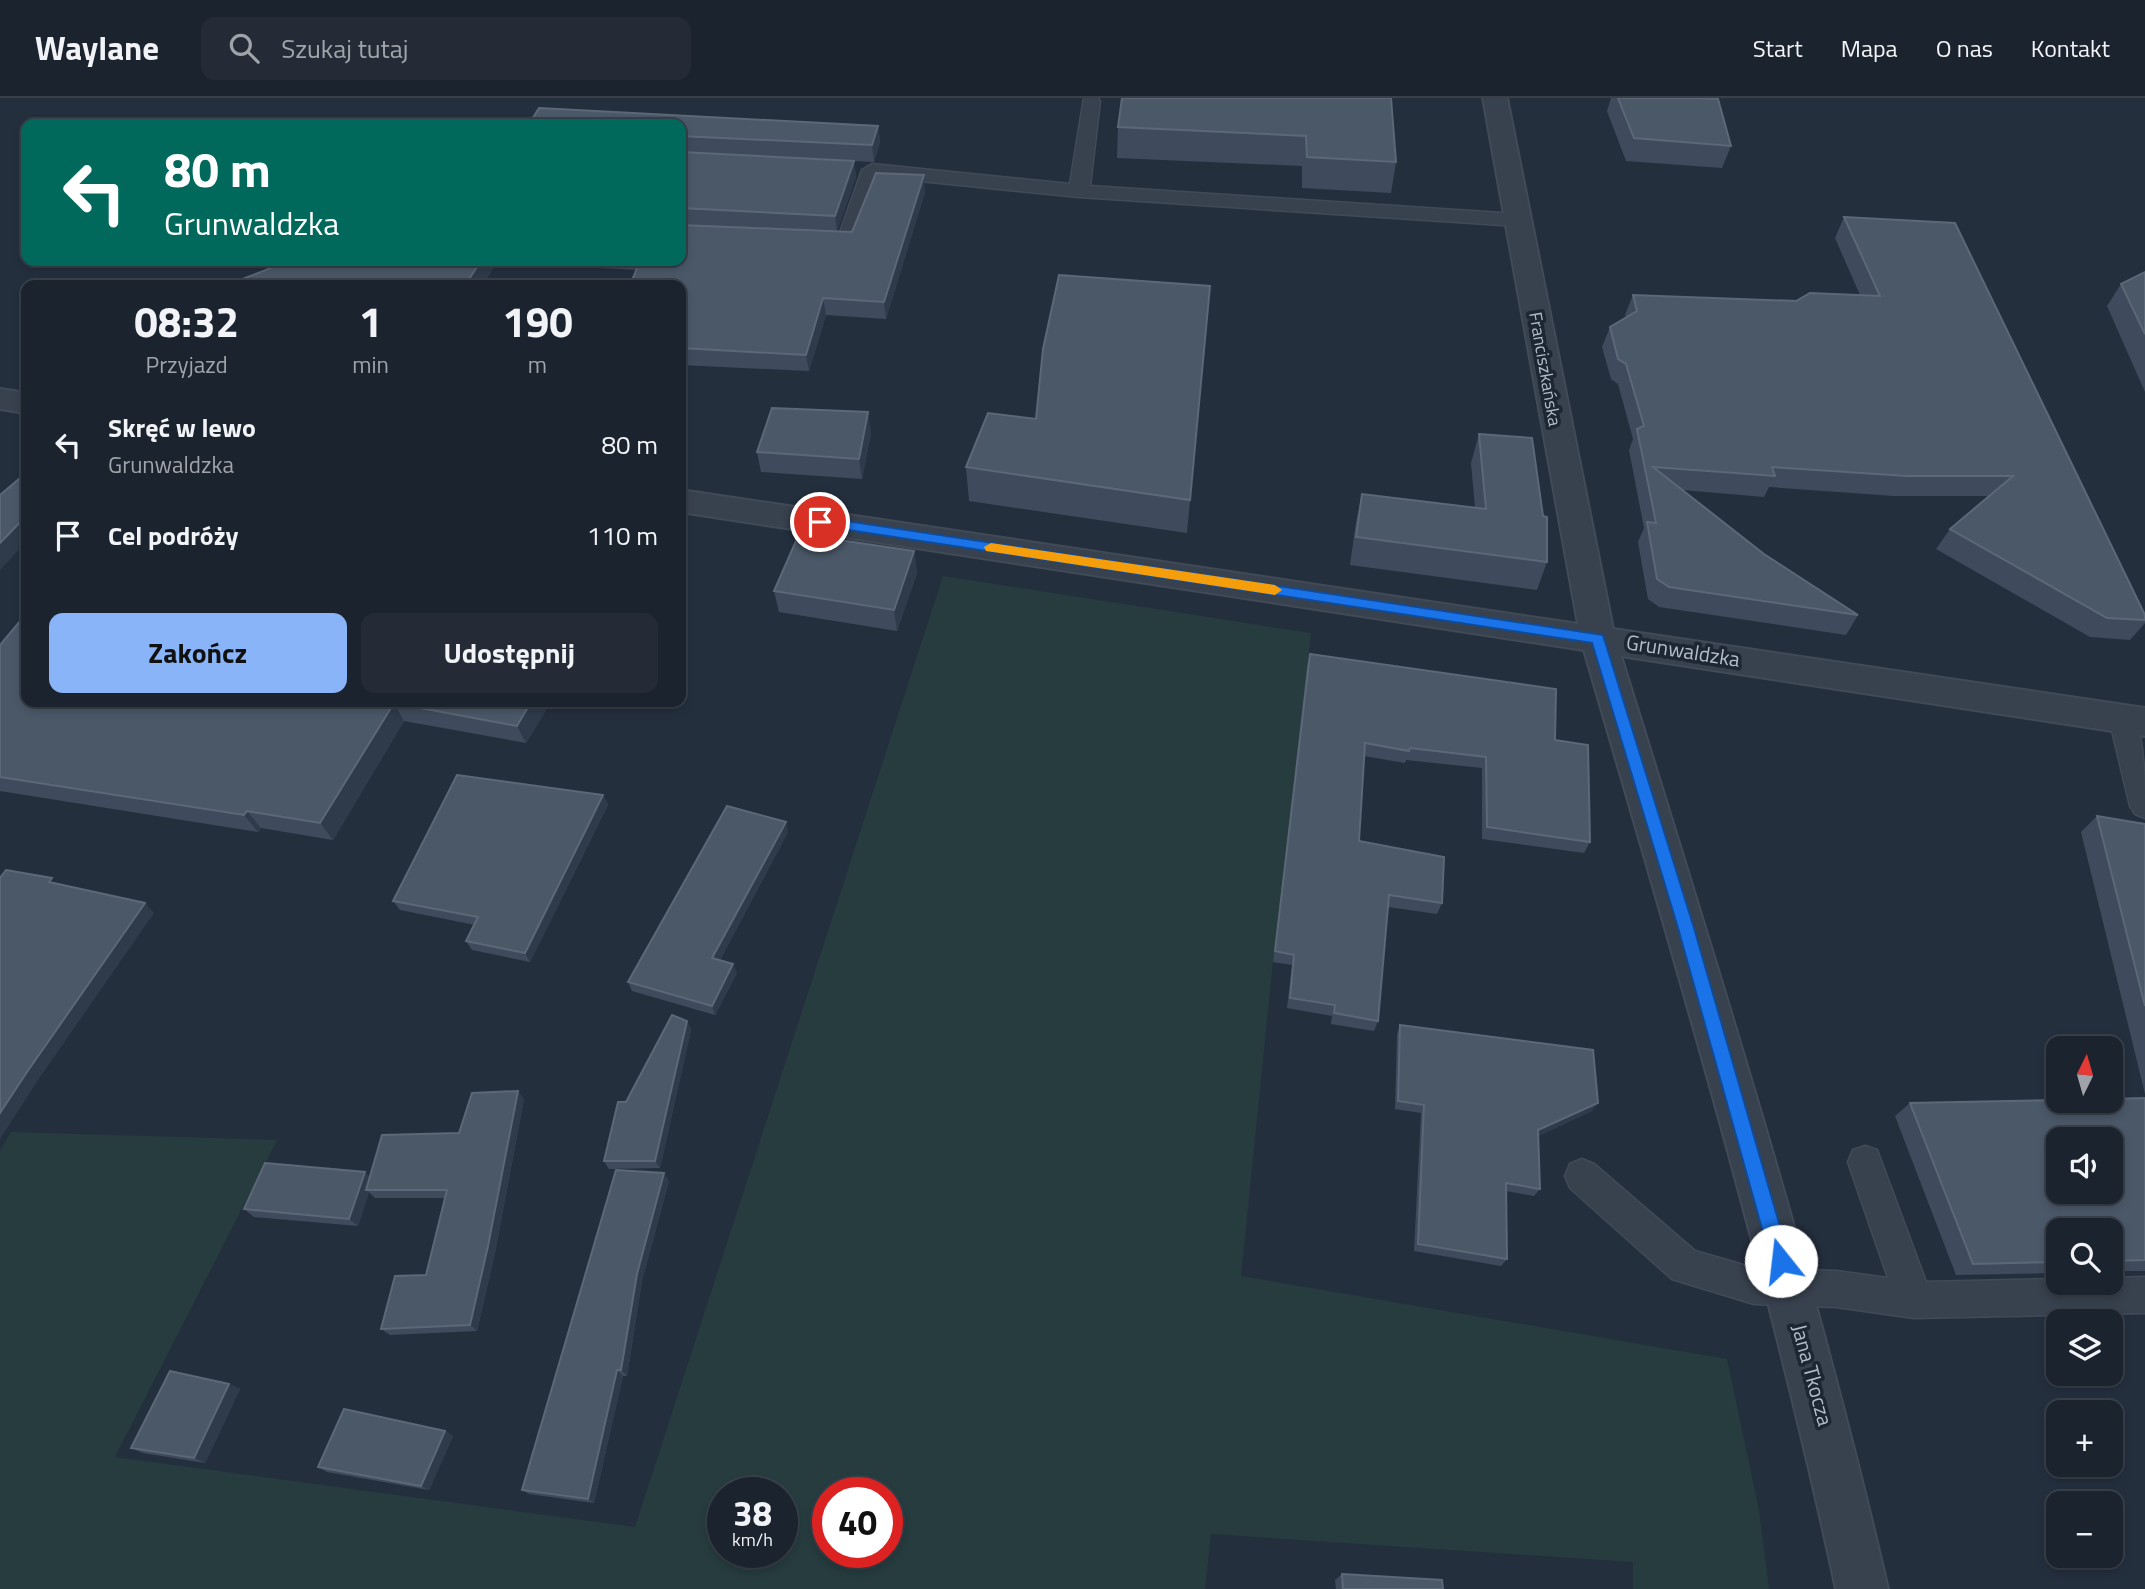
<!DOCTYPE html>
<html lang="pl">
<head>
<meta charset="utf-8">
<style>
	body { margin:0; font-family:"Titillium Web",sans-serif; background:#242b36; color:#f1f3f6; height:100vh; display:flex; flex-direction:column; font-size:26px; white-space:nowrap }
	* { box-sizing:border-box; margin:0 }
	p { font-size:23px; color:#a0a4aa }
	.icon { flex:none; width:38px; height:38px; fill:none; stroke:currentColor; stroke-width:2; stroke-linecap:round; stroke-linejoin:round }
	.map { position:relative; flex:1; overflow:hidden }
	.details { position:absolute; left:21px; top:182px; width:665px; height:427px; display:flex; flex-direction:column; background:#1b232e; border-radius:14px; box-shadow:0 4px 10px #0003,0 0 0 2px #39404a }
	.details>* { flex:none }
	.guide { position:absolute; left:21px; top:21px; width:665px; height:147px; border-radius:14px; box-shadow:0 4px 10px #0003,0 0 0 2px #39404a; background:#00695c; color:#fff; overflow:hidden }
	.needle { width:46px; rotate:5deg }
	.buttons { position:absolute; left:2046px; top:938px; display:grid; gap:14px }
	.buttons a { display:grid; place-items:center; width:77px; height:77px; border-radius:14px; background:#1b232e; box-shadow:0 4px 10px #0003,0 0 0 2px #39404a; font-size:35px }
	.speed { position:absolute; left:707px; top:1379px; display:flex; gap:14px; font-size:35px; font-weight:700; text-align:center }
	.speed>* { display:grid; place-content:center; width:91px; height:91px; border-radius:50%; background:#1b232e; box-shadow:0 4px 10px #0003,0 0 0 2px #39404a; line-height:1 }
	.speed small { font-size:18px; font-weight:400 }
	.speed .limit { border:10px solid #d22; background:#fff; color:#111 }
	.pin { position:absolute; display:grid; place-items:center; width:60px; height:60px; color:#fff; margin:-30px; border:4px solid #fff; border-radius:50%; box-shadow:0 2px 7px #0007 }
	.me { position:absolute; width:77px; margin:-38px; rotate:344deg; stroke-linejoin:round; filter:drop-shadow(0 0 5px #0008) }
	.turn { display:flex; align-items:center; gap:24px; height:147px; padding:0 28px; font-size:32px }
	.turn .icon { width:91px; height:91px; stroke-width:2.5 }
	.turn b { display:block; font-size:49px; line-height:60px }
	.eta { display:flex; justify-content:space-evenly; align-items:center; height:119px; text-align:center }
	.eta b { font-size:42px; font-weight:700; line-height:49px }
	.button { display:flex; gap:14px; margin-top:auto; padding:14px 28px }
	.button a { flex:1; height:80px; border-radius:14px; background:#8ab4f8; color:#111; font-size:28px; font-weight:700; line-height:80px; text-align:center }
	.button a+a { background:#242b36; color:#f1f3f6 }
	ul { padding:0; list-style:none }
	li { display:flex; align-items:center; gap:21px; height:91px; padding:0 28px }
	li div { flex:1 }
	li b { display:block; font-size:26px }
	li em { font-style:normal }
	header { display:flex; align-items:center; gap:42px; box-sizing:border-box; height:98px; padding:0 35px; background:#1b232e; border-bottom:2px solid #39404a }
	header strong { font-size:33px }
	nav { display:flex; gap:38px; margin-inline-start:auto; font-size:24px }
	.search { width:490px; height:63px; background:#242b36; display:flex; align-items:center; gap:18px; box-sizing:border-box; padding:0 24px; border-radius:14px; color:#a0a4aa; font-size:26px }
	.map>svg:first-child { display:block }
	.green { fill:#263c3f; fill-rule:evenodd }
	.lines { fill:none; stroke-linecap:round; stroke-linejoin:round }
	.service-casing { stroke:#414a57; stroke-width:3 }
	.tertiary-casing { stroke:#414a57; stroke-width:4 }
	.service { fill:#38414e; fill-rule:evenodd }
	.tertiary { fill:#38414e; fill-rule:evenodd }
	.wall { fill:#3f4b5c }
	.shaded-wall { fill:#2f3b4b }
	.building { fill:#4b5868; stroke:#5c6777; stroke-width:2; fill-rule:evenodd }
	.route { fill:#1a73e8; stroke:#114b97; stroke-width:2 }
	.slow { fill:#f59e0b }
	.labels { text-anchor:middle; stroke-width:7; stroke-linejoin:round; paint-order:stroke }
	.far-street-label { font-size:18px; fill:#b4bcc9; stroke:#1d2633 }
	.street-label { font-size:21px; fill:#b4bcc9; stroke:#1d2633 }
</style>
</head>
<body>
<header>
<strong>Waylane</strong>
<div class="search"><svg class="icon" aria-label="search" viewBox="0 0 24 24"><circle cx="10" cy="10" r="6"/><path d="M15 15l6 6"/></svg>Szukaj tutaj</div>
<nav><a>Start</a><a>Mapa</a><a>O nas</a><a>Kontakt</a></nav>
</header>
<div class="map">
<svg width="2145" height="1491" viewBox="0 0 2145 1491">
	<rect width="100%" height="100%" fill="#242f3e"/>
	<path class="green" d="M943,478L1311,535L1273,864L1241,1178L1727,1261L1759,1412L1769,1491H1633V1464L1211,1436L1205,1491H0V1052L11,1034L277,1042L115,1359L635,1429ZM723,1395H782V1454H723ZM828,1395H887V1454H828Z"/>
	<g class="lines">
		<defs>
			<g id="service">
				<path d="M1084,0H1098L1100,3L1090,88L1517,116L1527,122L1517,128L1079,99L880,79L854,148L818,149L808,143L818,137H839L862,72L872,66L1070,86Z"/>
				<path d="M2123,609L2133,612C2145,645 2145,684 2145,720L2135,716L2130,708L2109,620L2113,612Z"/>
				<path d="M1865,1048L1877,1052L1926,1184L2058,1181V1185H2110V1180L2145,1179V1215L1914,1220L1836,1209L1754,1206L1672,1181L1570,1090L1565,1078L1570,1066L1582,1061L1594,1066L1695,1153L1754,1170L1836,1173L1888,1180L1848,1064L1853,1052Z"/>
			</g>
			<g id="tertiary">
				<path d="M1483,0H1507L1613,531L2145,610V638L1621,558C1717,867 1815,1175 1888,1491H1836C1768,1174 1675,863 1584,552L681,414V392L1578,526Z"/>
				<path d="M0,291L26,295V315L0,311Z"/>
			</g>
		</defs>
		<use href="#service" class="service-casing"/>
		<use href="#tertiary" class="tertiary-casing"/>
		<use href="#service" class="service"/>
		<use href="#tertiary" class="tertiary"/>
	</g>
	<g class="wall">
		<path d="M1391,0L1396,64L1391,95L1302,90V68L1117,60L1118,29Z"/>
		<path d="M1611,0H1696L1731,48L1722,70L1626,63L1607,13Z"/>
		<path d="M681,26L878,28L880,44L874,64L681,54Z"/>
		<path d="M681,54L854,63L856,79L837,133L852,134L925,94L886,221L826,217L809,273L681,267V187L636,172L497,164L483,187H227L271,170L276,163H681L753,130L681,127Z"/>
		<path d="M1844,119L2145,517V525L2130,542L2090,539L1936,451L1950,431L1989,398H1894L1769,389L1764,399L1683,392L1764,456L1858,517L1846,537L1659,509L1648,501L1638,444L1644,430L1629,352L1633,341L1618,286L1611,281L1602,249L1610,229L1626,219L1625,217L1633,197L1796,203L1860,197L1835,140Z"/>
		<path d="M2145,174V294L2107,208L2121,186Z"/>
		<path d="M1210,188L1187,435L969,403L966,369L1036,321Z"/>
		<path d="M871,335L862,381L761,374L757,354Z"/>
		<path d="M1479,336L1547,464L1537,492L1350,467L1356,424L1362,396L1475,410L1471,365Z"/>
		<path d="M914,453L917,475L897,533L779,514L774,493Z"/>
		<path d="M0,547L26,604H551L526,645L404,623L333,742L261,730L258,734L0,693Z"/>
		<path d="M1310,556L1555,642L1590,744L1584,755L1482,741V670L1406,662L1405,665L1364,658L1359,743L1442,805L1437,816L1388,809L1378,923L1374,933L1331,926L1332,918L1287,910L1292,867L1273,864L1307,568Z"/>
		<path d="M603,697L608,707L530,864L472,852L466,843L475,827L400,812L393,803Z"/>
		<path d="M2097,718L2145,726V996L2081,734Z"/>
		<path d="M788,734L720,862L737,875L715,917L632,893L628,884Z"/>
		<path d="M687,923L691,932L660,1070L609,1071L604,1063L626,1004Z"/>
		<path d="M1400,927L1592,1013L1538,1038L1540,1091L1534,1098L1506,1093L1507,1161L1501,1168L1414,1153L1421,1015L1395,1011L1397,936Z"/>
		<path d="M2145,1000V1173H2110V1132H2058V1175L1956,1177L1895,1018L1910,1005Z"/>
		<path d="M524,1001L495,1155L477,1233L390,1237L381,1231L426,1177L445,1100H375L369,1094L358,1128L254,1119L244,1111L370,1079L459,1035Z"/>
		<path d="M669,1083L642,1183L627,1278H623L594,1405L529,1396L522,1392Z"/>
		<path d="M229,1286L240,1291L205,1365L143,1355L131,1350Z"/>
		<path d="M445,1333L453,1338L429,1392L327,1374L318,1369Z"/>
		<path d="M1342,1476L1443,1491H1336L1335,1482Z"/>
	</g>
	<g class="shaded-wall">
		<path d="M878,28L880,44L874,64L872,47Z"/>
		<path d="M854,63L856,79L837,134L835,118Z"/>
		<path d="M924,77L925,94L886,221L884,204Z"/>
		<path d="M481,163H497V164L483,187H465Z"/>
		<path d="M823,200L826,217L809,273L806,257Z"/>
		<path d="M868,314L871,335L862,381L859,361Z"/>
		<path d="M26,418V444L0,472V445Z"/>
		<path d="M914,453L917,475L897,533L894,512Z"/>
		<path d="M531,604H551L526,645L517,628Z"/>
		<path d="M394,605L404,623L333,742L320,725Z"/>
		<path d="M603,697L608,707L530,864L525,855Z"/>
		<path d="M247,713L261,730L258,734L244,717Z"/>
		<path d="M786,724L788,734L716,869L712,860Z"/>
		<path d="M145,805L154,815L38,982L0,1041V1015L27,974Z"/>
		<path d="M733,866L737,875L715,917L712,908Z"/>
		<path d="M687,923L691,932L660,1070L655,1063Z"/>
		<path d="M518,993L524,1001L495,1155L477,1233L470,1227Z"/>
		<path d="M1598,1005L1592,1013L1533,1040L1538,1032Z"/>
		<path d="M365,1074L373,1082L366,1092L369,1094L358,1128L349,1121Z"/>
		<path d="M664,1075L669,1083L642,1183L627,1278L621,1272L637,1176Z"/>
		<path d="M617,1272L623,1278L594,1405L588,1401Z"/>
		<path d="M229,1286L240,1291L205,1365L194,1360Z"/>
		<path d="M445,1333L453,1338L429,1392L421,1388Z"/>
	</g>
	<g class="building">
		<path d="M1122,0H1391L1396,64L1307,59L1306,38L1118,29Z"/>
		<path d="M1618,0H1696L1718,1L1731,48L1634,40Z"/>
		<path d="M539,10L878,28L872,47L681,38V26H529Z"/>
		<path d="M681,54L854,63L835,118L681,110Z"/>
		<path d="M876,75L924,77L884,204L823,200L806,257L681,250V187H630L640,163H681V127L852,134Z"/>
		<path d="M1844,119L1955,125L2145,517V522L2107,520L1950,431L2013,378H1907L1772,369L1775,378L1653,369L1764,456L1858,517L1669,489L1657,481L1647,424L1656,425L1637,331L1644,328L1626,266L1618,261L1610,229L1637,213L1633,197L1796,203L1810,195L1880,198Z"/>
		<path d="M276,163H481L465,187H227L271,170Z"/>
		<path d="M2145,174V236L2121,186Z"/>
		<path d="M1059,177L1210,188L1190,402L966,369L988,315L1036,321L1043,251Z"/>
		<path d="M772,310L868,314L859,361L757,354Z"/>
		<path d="M1479,336L1532,340L1543,418L1547,419V464L1356,439L1362,396L1486,411Z"/>
		<path d="M26,375V418L0,445V397Z"/>
		<path d="M799,436L914,453L894,512L774,493Z"/>
		<path d="M26,516V604H531L517,628L394,605L320,725L247,713L244,717L0,679V547Z"/>
		<path d="M1310,556L1556,591L1555,642L1588,647L1590,744L1487,729L1486,659L1410,650L1409,653L1365,645L1359,743L1444,759L1442,805L1389,797L1378,923L1334,915L1335,907L1290,900L1294,857L1275,853Z"/>
		<path d="M457,677L603,697L525,855L466,843L478,819L393,803Z"/>
		<path d="M727,708L786,724L712,860L733,866L712,908L628,884Z"/>
		<path d="M2097,718L2145,726V908Z"/>
		<path d="M6,772L52,780L49,784L145,805L27,974L0,1015V780Z"/>
		<path d="M672,917L687,923L655,1063H604L618,1004H626Z"/>
		<path d="M1400,927L1593,952L1598,1005L1538,1032L1540,1091L1506,1085L1507,1161L1418,1146L1424,1007L1398,1003Z"/>
		<path d="M518,993L488,1148L470,1227L381,1231L395,1178L426,1177L447,1092H366L382,1037L459,1035L472,995Z"/>
		<path d="M2145,1000V1162L2110,1163V1132H2058V1164L1973,1166L1910,1005L2058,1002L2110,1003V1001ZM2058,1041H2110V1094H2058Z"/>
		<path d="M265,1065L365,1074L349,1121L244,1111Z"/>
		<path d="M616,1072L664,1075L637,1176L621,1272H617L588,1401L522,1392Z"/>
		<path d="M170,1273L229,1286L194,1360L131,1350Z"/>
		<path d="M344,1311L445,1333L421,1388L318,1369Z"/>
		<path d="M1342,1476L1442,1482L1443,1491H1343Z"/>
	</g>
	<path class="route" d="M820,419L1603,537L1694,830L1790,1163L1787,1170L1781,1173L1774,1170L1771,1163L1678,830L1592,545L815,427L814,424Z"/>
	<path class="slow" d="M991,445L1275,487L1282,492L1275,497L986,453L984,449Z"/>
	<g class="labels">
		<g class="far-street-label">
			<text transform="translate(1545 271) rotate(80)" y="6">Franciszkańska</text>
		</g>
		<g class="street-label">
			<text transform="translate(1683 553) rotate(9)" y="7">Grunwaldzka</text>
			<text transform="translate(1812 1277) rotate(75)" y="7">Jana Tkocza</text>
		</g>
	</g>
</svg>
<div class="buttons">
<a><svg class="needle" viewBox="-14 -14 28 28"><path d="M0-13l5 13h-10z" fill="#e53935"/><path d="M0 13l5-13h-10z" fill="#a0a4aa"/></svg></a>
<a><svg class="icon" aria-label="sound" viewBox="0 0 24 24"><path d="M4 9h4l5-4v14l-5-4H4zM17 9q2 3 0 6"/></svg></a>
<a><svg class="icon" aria-label="search" viewBox="0 0 24 24"><circle cx="10" cy="10" r="6"/><path d="M15 15l6 6"/></svg></a>
<a><svg class="icon" aria-label="layers" viewBox="0 0 24 24"><path d="M12 4l9 5-9 5-9-5zM3 14l9 5 9-5"/></svg></a>
<a>+</a>
<a>−</a>
</div>
<div class="speed"><div>38<small>km/h</small></div><div class="limit">40</div></div>
<div class="pin" style="left:820px;top:424px;background:#d93025"><svg class="icon" aria-label="arrive" viewBox="0 0 24 24"><path d="M6 21V4h12l-3 4 3 4H6"/></svg></div>
<svg class="me" style="left:1781px;top:1163px" viewBox="-20 -20 40 40"><circle r="19" fill="#fff"/><path d="M0-13L10 11 0 6-10 11z" fill="#1a73e8"/></svg>
<div class="guide">
<div class="turn"><svg class="icon" aria-label="left" viewBox="0 0 24 24"><path d="M17 20v-9H6M10 6l-5 5 5 5"/></svg><div><b>80 m</b>Grunwaldzka</div></div>
</div>
<section class="details">
<div class="eta">
<div><b>08:32</b><p>Przyjazd</p></div>
<div><b>1</b><p>min</p></div>
<div><b>190</b><p>m</p></div>
</div>
<ul>
<li><svg class="icon" aria-label="left" viewBox="0 0 24 24"><path d="M17 20v-9H6M10 6l-5 5 5 5"/></svg><div><b>Skręć w lewo</b><p>Grunwaldzka</p></div><em>80 m</em></li>
<li><svg class="icon" aria-label="arrive" viewBox="0 0 24 24"><path d="M6 21V4h12l-3 4 3 4H6"/></svg><div><b>Cel podróży</b></div><em>110 m</em></li>
</ul>
<div class="button"><a>Zakończ</a><a>Udostępnij</a></div>
</section>
</div>
</body>
</html>
